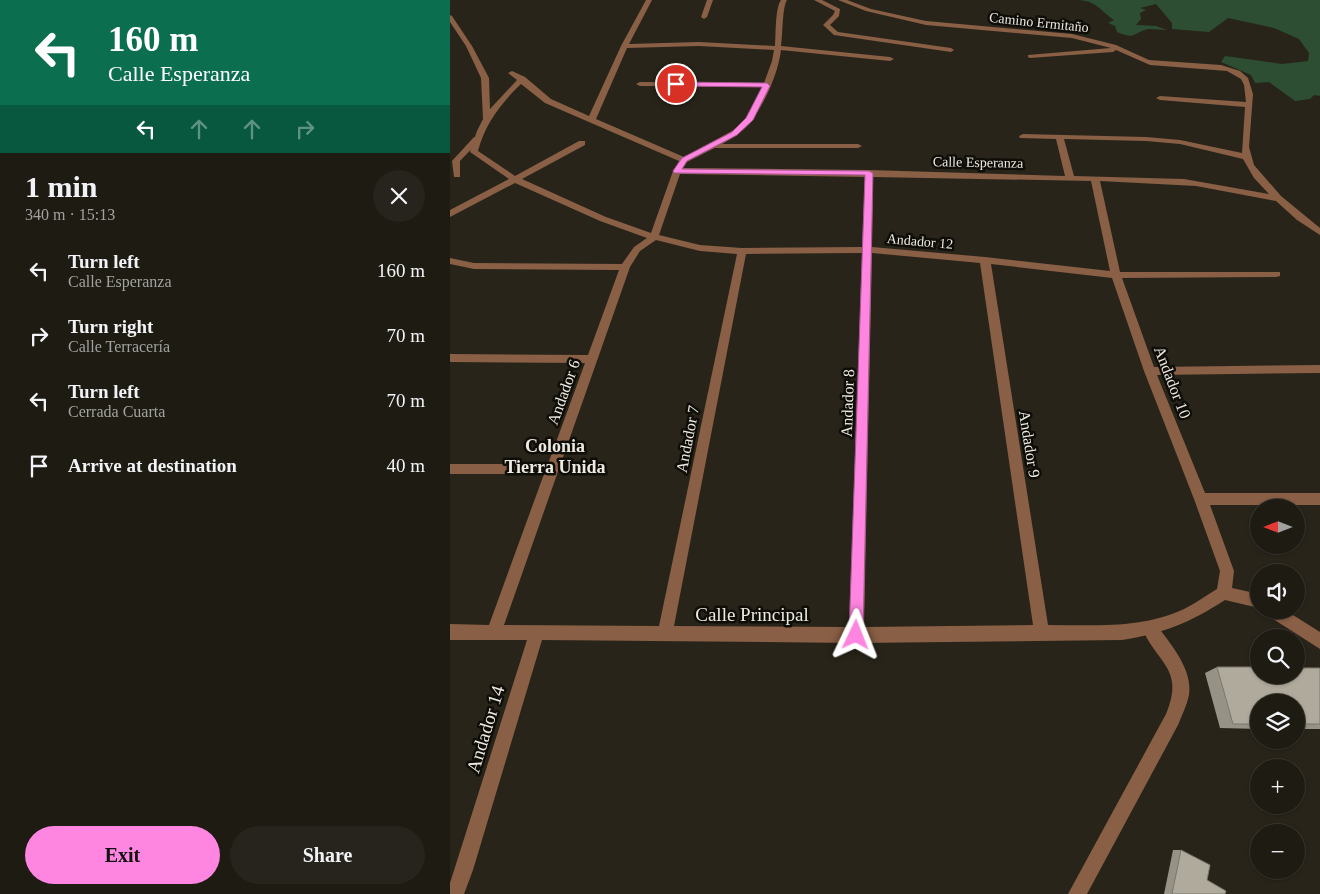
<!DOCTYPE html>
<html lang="en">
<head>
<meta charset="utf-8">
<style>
	body { margin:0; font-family:Georgia,serif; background:#26241c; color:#f1f3f6; height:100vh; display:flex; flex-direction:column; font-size:19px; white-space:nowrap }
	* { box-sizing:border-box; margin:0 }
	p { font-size:16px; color:#a1a1a0 }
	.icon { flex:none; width:28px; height:28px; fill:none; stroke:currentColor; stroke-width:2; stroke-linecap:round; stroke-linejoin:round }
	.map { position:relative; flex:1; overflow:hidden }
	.details { display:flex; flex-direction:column; background:#1e1b13; width:450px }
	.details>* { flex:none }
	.top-card { background:#0b6e4f; color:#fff; overflow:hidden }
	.needle { width:32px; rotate:270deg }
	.buttons { position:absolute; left:800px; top:499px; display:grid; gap:10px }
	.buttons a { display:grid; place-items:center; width:55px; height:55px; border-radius:50%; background:#1e1b13; box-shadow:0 1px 4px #0004,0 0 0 1px #3c3933; font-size:25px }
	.pin { position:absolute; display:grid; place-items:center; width:42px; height:42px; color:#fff; margin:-21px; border:2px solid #fff; border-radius:50%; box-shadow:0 1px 5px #0007 }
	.me { position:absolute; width:55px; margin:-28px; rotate:2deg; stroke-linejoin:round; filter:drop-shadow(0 0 4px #0008) }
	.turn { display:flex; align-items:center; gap:18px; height:105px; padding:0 25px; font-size:22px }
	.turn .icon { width:65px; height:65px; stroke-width:2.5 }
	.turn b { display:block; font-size:35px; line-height:42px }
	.lanes { display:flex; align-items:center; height:48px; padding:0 25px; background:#0003; justify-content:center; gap:25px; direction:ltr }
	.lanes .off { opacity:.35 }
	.round { display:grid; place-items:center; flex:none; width:52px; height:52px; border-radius:26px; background:#26241c }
	.summary { display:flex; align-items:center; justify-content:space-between; height:85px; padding:0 25px }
	h1 { font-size:30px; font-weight:800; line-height:38px }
	.button { display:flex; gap:10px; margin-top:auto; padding:10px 25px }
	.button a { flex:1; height:58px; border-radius:30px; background:#fe85e0; color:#111; font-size:20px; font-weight:800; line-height:58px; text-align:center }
	.button a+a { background:#26241c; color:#f1f3f6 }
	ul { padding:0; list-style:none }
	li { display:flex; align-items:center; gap:15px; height:65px; padding:0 25px }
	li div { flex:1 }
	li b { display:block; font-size:19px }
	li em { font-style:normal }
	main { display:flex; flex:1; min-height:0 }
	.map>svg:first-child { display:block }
	.green { fill:#2d4e32 }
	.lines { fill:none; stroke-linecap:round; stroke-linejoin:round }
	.lane { fill:#895f45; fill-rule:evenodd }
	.street { fill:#895f45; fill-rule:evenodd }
	.wall { fill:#969286 }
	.building { fill:#afaa9c; stroke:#7a776d }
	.route { fill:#fe85e0; stroke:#a55692 }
	.labels { text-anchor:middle; stroke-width:5; stroke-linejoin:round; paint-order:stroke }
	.far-street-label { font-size:14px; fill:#edeae2; stroke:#0f0d08 }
	.street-label { font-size:16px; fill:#edeae2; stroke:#0f0d08 }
	.neighbourhood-label { font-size:18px; font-weight:bold; fill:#edeae2; stroke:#0f0d08 }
	.near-street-label { font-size:19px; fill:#edeae2; stroke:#0f0d08 }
</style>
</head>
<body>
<main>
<section class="details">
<div class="top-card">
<div class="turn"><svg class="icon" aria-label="left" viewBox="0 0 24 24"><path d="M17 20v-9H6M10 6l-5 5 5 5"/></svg><div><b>160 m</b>Calle Esperanza</div></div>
<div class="lanes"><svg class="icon" aria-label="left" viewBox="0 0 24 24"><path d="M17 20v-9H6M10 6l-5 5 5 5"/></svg><svg class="icon off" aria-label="ahead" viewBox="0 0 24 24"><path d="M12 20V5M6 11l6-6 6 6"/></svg><svg class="icon off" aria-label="ahead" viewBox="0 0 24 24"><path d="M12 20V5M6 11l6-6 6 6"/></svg><svg class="icon off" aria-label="right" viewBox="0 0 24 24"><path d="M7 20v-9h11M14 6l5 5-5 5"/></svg></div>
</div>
<div class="summary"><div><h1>1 min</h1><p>340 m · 15:13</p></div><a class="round"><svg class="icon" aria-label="close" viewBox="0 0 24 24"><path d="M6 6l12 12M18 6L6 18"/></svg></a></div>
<ul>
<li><svg class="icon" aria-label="left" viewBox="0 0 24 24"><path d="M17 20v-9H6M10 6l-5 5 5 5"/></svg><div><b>Turn left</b><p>Calle Esperanza</p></div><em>160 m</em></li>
<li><svg class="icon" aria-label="right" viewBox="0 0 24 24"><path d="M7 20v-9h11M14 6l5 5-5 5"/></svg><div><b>Turn right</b><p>Calle Terracería</p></div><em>70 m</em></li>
<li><svg class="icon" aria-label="left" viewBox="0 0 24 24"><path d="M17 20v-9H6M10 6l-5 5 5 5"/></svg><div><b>Turn left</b><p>Cerrada Cuarta</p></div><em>70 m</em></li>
<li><svg class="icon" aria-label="arrive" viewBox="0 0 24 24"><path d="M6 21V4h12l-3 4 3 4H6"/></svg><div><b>Arrive at destination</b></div><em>40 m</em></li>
</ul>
<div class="button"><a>Exit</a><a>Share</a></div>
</section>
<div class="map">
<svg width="870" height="894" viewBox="0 0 870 894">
	<rect width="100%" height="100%" fill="#282419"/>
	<path class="green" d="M626,0H870V96L864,95L860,99L845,101L819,82L805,83L801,75L771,62L775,56L832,64L858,61L859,53L849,39L824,28L778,18L759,32L722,29V23L706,4L690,8L696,10L690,13L691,19L686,25L706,26L717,30C711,30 705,29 699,29C684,31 687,41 667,32L665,26L658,23L664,20C648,9 646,0 626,0Z"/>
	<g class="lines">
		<g class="lane">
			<path d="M24,137L31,139L10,161V177H4L2,161Z"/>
			<path d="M260,144H408L412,146L408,148H263L259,146Z"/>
			<path d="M700,621L705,623C720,643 743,669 739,695C737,705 732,715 728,725L637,894H618L716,714C735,668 707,664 692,628L695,623Z"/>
		</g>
		<g class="street">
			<path d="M196,0H202L179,44L249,42L325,46C326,34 325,8 331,0H337C332,8 333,34 331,46L440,57L444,59L440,61L331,50C328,76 309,119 288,134C273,145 254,153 237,162L233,168L419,170L615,176L606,139L570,138L569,136L573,134L696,137L730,140L792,153L795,107L710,100L706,98L710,96L796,102L794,85L791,79L777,71L700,65L666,50L663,52L580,58L578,57V55L661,48L622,38L476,25L416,11L388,0H397L421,9L476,21L622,34L666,45L699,60L771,65L790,71L798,78L803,94L799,147L804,165L831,196L870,228V235L847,220L826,201L746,186L650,181L670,272H830V276L826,277L672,278L704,367L870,365V373L707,375L755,493H870V505H760L784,571L782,588L809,594V608L775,600C739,623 715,633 672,640L406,643L92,640L23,870L14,894H0V883L77,640H0V624L39,625L94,474H0V464H98L135,363L0,362V354L138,355L169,270L24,269L0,264V258L24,263L172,264L184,247L197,238L150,221L65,183L0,217V210L59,179L20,152L27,131L33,119L31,78L16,46L0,22V15L2,16L22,46L39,78L40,109L67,80L58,73L62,71L75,77L101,99L139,116L171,46ZM249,46L324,50L322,61L314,83L190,82L186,84L190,86L312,87L296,119L282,131L234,157L146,119L177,48ZM71,84L95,103L229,161L223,171L201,233L156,217L72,179L135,145V141H129L65,176L28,151C35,124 51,103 71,84ZM614,139L696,141L730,144L793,159L804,178L819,194L734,179L624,176ZM230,174L415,177L412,247L292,248L250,245L209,235ZM423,177L641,181L660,271L535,257L422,247ZM206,240L250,251L287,254L209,626L54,625L180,267L190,251ZM412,253L399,627L224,626L296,254ZM422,253L530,263L583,625L414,627ZM541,264L662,278L694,371L744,499L770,571L767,589C757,595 746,603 734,609C692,629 644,625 598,625Z"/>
			<path d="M257,0H263L257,17L254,19L251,17Z"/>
			<path d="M364,0H372L390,9L389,16L380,25L388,32L501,48L504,50L501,52L384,35L373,25L383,15L385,11Z"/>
			<path d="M815,610H835L870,632V649L817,615Z"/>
		</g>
	</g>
	<g class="wall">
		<path d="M767,667L870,668V729H846V702H809V729L770,728L755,673Z"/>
		<path d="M723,850H731L757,880L775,894H714Z"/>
	</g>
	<g class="building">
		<path d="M767,667H809V675H846V668H870V724H846V702H809V724H783Z"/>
		<path d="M731,850L760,865L757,880L776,891L775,894H722Z"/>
	</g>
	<path class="route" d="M226,82L317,83L320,86L303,120L287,135L237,161L232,169L419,171L423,173L413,635L411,639L406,642L401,639L399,635L415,175L224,173L223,171L232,158L282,132L296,118L312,87L224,86L223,84Z"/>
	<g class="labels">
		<g class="far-street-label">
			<text transform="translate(589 22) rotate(6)" y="5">Camino Ermitaño</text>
			<text transform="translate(528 162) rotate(1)" y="5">Calle Esperanza</text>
			<text transform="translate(470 241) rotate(5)" y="5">Andador 12</text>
		</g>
		<g class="street-label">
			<text transform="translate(723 382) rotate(69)" y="6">Andador 10</text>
			<text transform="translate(113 392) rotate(-70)" y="6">Andador 6</text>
			<text transform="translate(397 403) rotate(-88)" y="6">Andador 8</text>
			<text transform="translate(237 439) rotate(-79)" y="6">Andador 7</text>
			<text transform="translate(580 444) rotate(81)" y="6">Andador 9</text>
		</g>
		<g class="neighbourhood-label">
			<text x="105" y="452">Colonia<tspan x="105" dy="21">Tierra Unida</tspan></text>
		</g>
		<g class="near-street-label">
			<text x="302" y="621">Calle Principal</text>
			<text transform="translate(35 729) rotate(-73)" y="7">Andador 14</text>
		</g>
	</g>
</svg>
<div class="buttons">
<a><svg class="needle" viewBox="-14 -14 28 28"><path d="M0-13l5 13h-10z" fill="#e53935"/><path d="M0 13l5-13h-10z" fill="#a1a1a0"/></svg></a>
<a><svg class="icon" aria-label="sound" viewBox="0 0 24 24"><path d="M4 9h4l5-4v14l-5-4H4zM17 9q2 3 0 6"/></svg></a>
<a><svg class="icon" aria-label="search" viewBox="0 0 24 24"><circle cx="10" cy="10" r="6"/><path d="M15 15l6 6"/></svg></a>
<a><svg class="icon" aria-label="layers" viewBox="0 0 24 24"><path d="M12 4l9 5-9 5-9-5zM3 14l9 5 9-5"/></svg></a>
<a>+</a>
<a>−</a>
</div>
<div class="pin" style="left:226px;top:84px;background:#d93025"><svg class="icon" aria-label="arrive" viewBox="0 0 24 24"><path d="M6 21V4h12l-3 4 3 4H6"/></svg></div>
<svg class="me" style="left:406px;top:635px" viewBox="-20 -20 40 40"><path d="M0-17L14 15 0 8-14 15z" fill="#fe85e0" stroke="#fff" stroke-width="4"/></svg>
</div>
</main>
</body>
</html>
